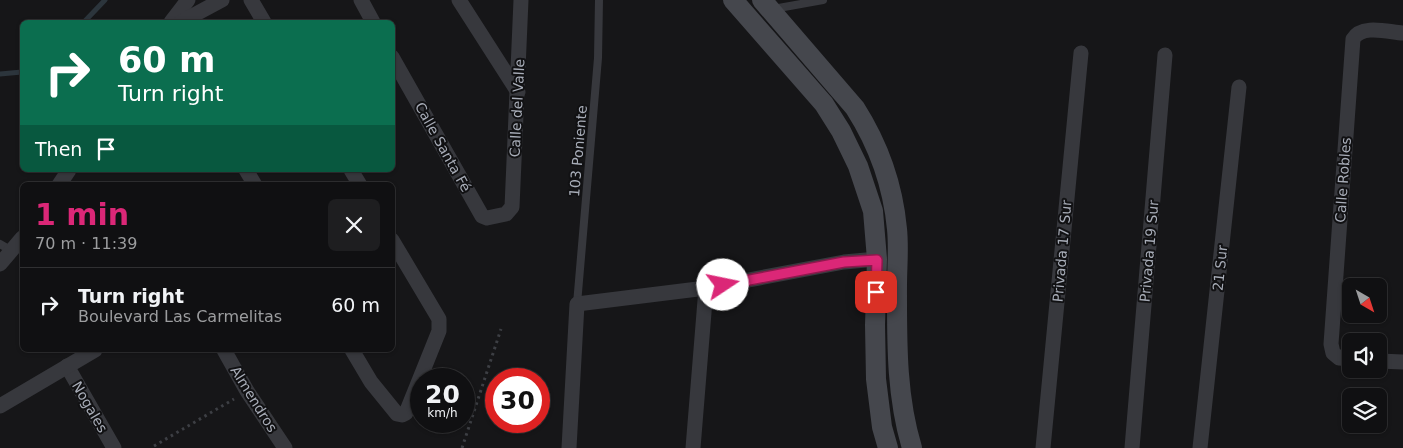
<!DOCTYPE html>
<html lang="en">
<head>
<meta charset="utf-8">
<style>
	body { margin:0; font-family:"DejaVu Sans",sans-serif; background:#1e1e20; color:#f1f3f6; height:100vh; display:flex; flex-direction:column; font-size:19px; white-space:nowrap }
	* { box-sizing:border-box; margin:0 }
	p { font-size:16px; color:#9c9d9f }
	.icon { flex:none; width:28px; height:28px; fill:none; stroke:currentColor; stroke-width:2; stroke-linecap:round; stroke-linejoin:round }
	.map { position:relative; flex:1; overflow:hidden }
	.drawer { position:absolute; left:20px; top:182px; width:375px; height:170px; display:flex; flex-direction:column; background:#101012; border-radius:8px; box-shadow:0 1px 4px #0004,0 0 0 1px #303032 }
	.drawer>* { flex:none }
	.guide { position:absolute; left:20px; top:20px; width:375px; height:152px; border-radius:8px; box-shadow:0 1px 4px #0004,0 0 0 1px #303032; background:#0b6e4f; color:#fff; overflow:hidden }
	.needle { width:32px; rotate:141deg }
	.controls { position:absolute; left:1342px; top:278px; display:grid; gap:10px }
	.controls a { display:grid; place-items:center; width:45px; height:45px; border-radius:8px; background:#101012; box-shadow:0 1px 4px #0004,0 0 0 1px #303032; font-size:25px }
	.speed { position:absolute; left:410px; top:368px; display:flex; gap:10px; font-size:25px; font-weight:700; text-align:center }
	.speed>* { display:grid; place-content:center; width:65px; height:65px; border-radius:50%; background:#101012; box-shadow:0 1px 4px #0004,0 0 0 1px #303032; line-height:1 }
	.speed small { font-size:12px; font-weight:400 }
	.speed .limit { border:8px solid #d22; background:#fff; color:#111 }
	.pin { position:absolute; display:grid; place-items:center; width:42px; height:42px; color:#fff; margin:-21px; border-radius:10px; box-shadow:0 2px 8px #0006 }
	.me { position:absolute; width:55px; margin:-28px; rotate:79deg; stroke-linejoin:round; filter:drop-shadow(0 0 4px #0008) }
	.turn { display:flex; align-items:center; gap:18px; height:105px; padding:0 15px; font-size:22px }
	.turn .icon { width:65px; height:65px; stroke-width:2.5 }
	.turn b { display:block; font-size:35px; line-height:42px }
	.then { display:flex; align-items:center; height:48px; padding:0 15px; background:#0003; gap:10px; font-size:19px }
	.round { display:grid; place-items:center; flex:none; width:52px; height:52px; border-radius:8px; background:#1e1e20 }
	.overview { display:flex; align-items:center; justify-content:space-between; height:85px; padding:0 15px }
	h1 { font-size:30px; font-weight:600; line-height:38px; color:#db2777 }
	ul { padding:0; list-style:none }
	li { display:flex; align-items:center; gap:15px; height:75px; padding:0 15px; border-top:1px solid #303032 }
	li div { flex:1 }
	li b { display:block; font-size:19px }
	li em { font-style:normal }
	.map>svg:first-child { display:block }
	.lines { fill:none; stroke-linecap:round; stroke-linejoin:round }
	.stream { stroke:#2c353c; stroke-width:5 }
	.path { stroke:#3d3f44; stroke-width:3; stroke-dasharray:2.5 4; stroke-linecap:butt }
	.service { stroke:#37383d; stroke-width:8 }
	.minor { stroke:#37383d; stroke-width:15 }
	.secondary { stroke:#45474d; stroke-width:20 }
	.route-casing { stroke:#8e194d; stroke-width:12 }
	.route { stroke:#db2777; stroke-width:9 }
	.labels { text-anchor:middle; stroke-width:4; stroke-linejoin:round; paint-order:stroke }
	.street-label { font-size:14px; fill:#a8adb8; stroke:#111113 }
</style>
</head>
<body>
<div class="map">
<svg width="1403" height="448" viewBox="0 0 1403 448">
	<rect width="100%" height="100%" fill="#161618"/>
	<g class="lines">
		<g class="stream">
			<path d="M84,22L105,0"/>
			<path d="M0,74L22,72"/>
		</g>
		<g class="path">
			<path d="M154,446L234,399"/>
			<path d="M462,448L501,329"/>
		</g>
		<g class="service">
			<path d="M773,9L823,0"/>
			<path d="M0,244L12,251"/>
			<path d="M577,304L598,58L599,0"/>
		</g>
		<g class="minor">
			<path d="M251,0L264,22"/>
			<path d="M361,0L373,22"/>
			<path d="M459,0L518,92"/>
			<path d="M171,22L188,0"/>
			<path d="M181,22L222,0"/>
			<path d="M392,57L482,216L487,218L506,214L512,207L521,0"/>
			<path d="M246,170L255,185"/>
			<path d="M351,170L360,185"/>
			<path d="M59,185L69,170"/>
			<path d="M0,264L22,238"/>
			<path d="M224,350L247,391L285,448"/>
			<path d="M352,350L371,382L397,414L402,415L406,413L439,331V319L392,240"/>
			<path d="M1351,359L1339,358L1333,353L1331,344L1353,39C1362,24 1388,32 1403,33"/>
			<path d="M1379,361L1403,362"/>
			<path d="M67,366L114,448"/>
			<path d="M0,406L95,350"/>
			<path d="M569,448L577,304L706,288L844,262L877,259"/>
			<path d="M693,448L706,288"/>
			<path d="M1043,448L1081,53"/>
			<path d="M1132,448L1165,55"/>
			<path d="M1200,448L1239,87"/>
		</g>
		<g class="secondary">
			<path d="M733,0L824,104L841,131L858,166L873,211L877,259L875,325L876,379L882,427L888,448"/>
			<path d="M762,0L855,108C878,144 893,186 897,229C899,248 897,267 897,286C897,341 896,395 912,448"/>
		</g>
	</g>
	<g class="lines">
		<defs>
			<path id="route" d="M723,285L844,262L877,260L876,292"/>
		</defs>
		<use href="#route" class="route-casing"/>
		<use href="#route" class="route"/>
	</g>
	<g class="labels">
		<g class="street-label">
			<text transform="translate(517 108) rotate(-87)" y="5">Calle del Valle</text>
			<text transform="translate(443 147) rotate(61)" y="5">Calle Santa Fé</text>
			<text transform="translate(578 151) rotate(-85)" y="5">103 Poniente</text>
			<text transform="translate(1343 180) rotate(-86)" y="5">Calle Robles</text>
			<text transform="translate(1062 251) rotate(-85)" y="5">Privada 17 Sur</text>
			<text transform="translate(1149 251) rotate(-85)" y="5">Privada 19 Sur</text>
			<text transform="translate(1220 268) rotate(-84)" y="5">21 Sur</text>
			<text transform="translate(254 399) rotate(58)" y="5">Almendros</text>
			<text transform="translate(90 407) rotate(60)" y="5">Nogales</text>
		</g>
	</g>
</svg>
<div class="controls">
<a><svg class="needle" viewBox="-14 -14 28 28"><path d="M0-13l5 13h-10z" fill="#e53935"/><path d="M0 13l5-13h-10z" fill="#9c9d9f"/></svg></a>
<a><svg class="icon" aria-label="sound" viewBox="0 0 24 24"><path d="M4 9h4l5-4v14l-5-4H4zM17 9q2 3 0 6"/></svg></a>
<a><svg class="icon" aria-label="layers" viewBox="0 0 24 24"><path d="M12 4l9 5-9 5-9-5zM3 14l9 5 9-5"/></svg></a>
</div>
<div class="speed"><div>20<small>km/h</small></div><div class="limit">30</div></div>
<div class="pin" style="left:876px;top:292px;background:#d93025"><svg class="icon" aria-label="arrive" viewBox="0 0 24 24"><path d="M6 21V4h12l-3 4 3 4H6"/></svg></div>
<svg class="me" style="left:723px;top:285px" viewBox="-20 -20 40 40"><circle r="19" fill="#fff"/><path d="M0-13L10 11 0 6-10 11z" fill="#db2777"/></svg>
<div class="guide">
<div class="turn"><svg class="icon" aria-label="right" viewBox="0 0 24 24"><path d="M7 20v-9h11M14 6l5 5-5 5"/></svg><div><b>60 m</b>Turn right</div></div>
<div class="then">Then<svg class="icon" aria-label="arrive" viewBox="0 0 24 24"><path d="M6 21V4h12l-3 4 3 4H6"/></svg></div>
</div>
<section class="drawer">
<div class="overview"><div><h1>1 min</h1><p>70 m · 11:39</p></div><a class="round"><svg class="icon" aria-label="close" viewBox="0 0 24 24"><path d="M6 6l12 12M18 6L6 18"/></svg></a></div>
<ul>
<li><svg class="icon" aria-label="right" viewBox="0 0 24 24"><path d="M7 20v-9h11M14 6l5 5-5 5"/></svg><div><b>Turn right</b><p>Boulevard Las Carmelitas</p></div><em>60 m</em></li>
</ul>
</section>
</div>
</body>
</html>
